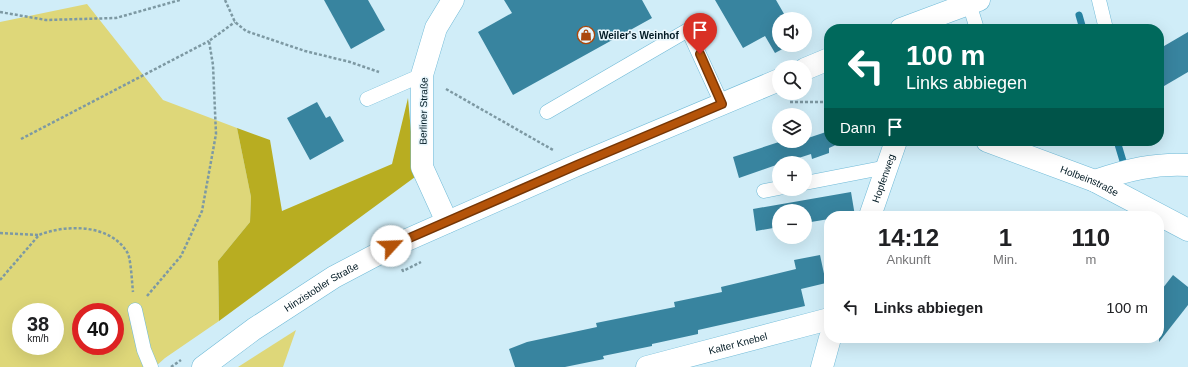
<!DOCTYPE html>
<html lang="de">
<head>
<meta charset="utf-8">
<style>
	body { margin:0; font-family:Arial,sans-serif; background:#f6f6f6; color:#202124; height:100vh; display:flex; flex-direction:column; font-size:15px; white-space:nowrap }
	* { box-sizing:border-box; margin:0 }
	p { font-size:13px; color:#757577 }
	.icon { flex:none; width:22px; height:22px; fill:none; stroke:currentColor; stroke-width:2; stroke-linecap:round; stroke-linejoin:round }
	.map { position:relative; flex:1; overflow:hidden }
	.details { position:absolute; left:824px; top:211px; width:340px; height:132px; display:flex; flex-direction:column; background:#fff; border-radius:16px; box-shadow:0 4px 16px #0002 }
	.details>* { flex:none }
	.guide { position:absolute; left:824px; top:24px; width:340px; height:122px; border-radius:16px; box-shadow:0 4px 16px #0002; background:#00695c; color:#fff; overflow:hidden }
	.buttons { position:absolute; left:772px; top:12px; display:grid; gap:8px }
	.buttons a { display:grid; place-items:center; width:40px; height:40px; border-radius:50%; background:#fff; box-shadow:0 4px 16px #0002; font-size:20px }
	.speed { position:absolute; left:12px; top:303px; display:flex; gap:8px; font-size:20px; font-weight:700; text-align:center }
	.speed>* { display:grid; place-content:center; width:52px; height:52px; border-radius:50%; background:#fff; box-shadow:0 4px 16px #0002; line-height:1 }
	.speed small { font-size:10px; font-weight:400 }
	.speed .limit { border:6px solid #d22; background:#fff; color:#111 }
	.pin { position:absolute; display:grid; place-items:center; width:34px; height:34px; color:#fff; margin:-41px -17px; border-radius:50% 50% 50% 0; rotate:-45deg; box-shadow:0 0 4px #0007 }
	.pin .icon { rotate:45deg }
	.me { position:absolute; width:44px; margin:-22px; rotate:65deg; stroke-linejoin:round; filter:drop-shadow(0 0 3px #0008) }
	.turn { display:flex; align-items:center; gap:14px; height:84px; padding:0 16px; font-size:18px }
	.turn .icon { width:52px; height:52px; stroke-width:2.5 }
	.turn b { display:block; font-size:28px; line-height:34px }
	.then { display:flex; align-items:center; height:38px; padding:0 16px; background:#0003; gap:8px; font-size:15px }
	.eta { display:flex; justify-content:space-evenly; align-items:center; height:68px; text-align:center }
	.eta b { font-size:24px; font-weight:800; line-height:28px }
	ul { padding:0; list-style:none }
	li { display:flex; align-items:center; gap:12px; height:56px; padding:0 16px }
	li div { flex:1 }
	li b { display:block; font-size:15px }
	li em { font-style:normal }
	.map>svg:first-child { display:block }
	.green { fill:#ded779; fill-rule:evenodd }
	.forest { fill:#b8ad21 }
	.lines { fill:none; stroke-linecap:round; stroke-linejoin:round }
	.stream { stroke:#2783a2; stroke-width:7 }
	.building { fill:#38849f }
	.lane-casing { stroke:#70bad7; stroke-width:15 }
	.street-casing { stroke:#70bad7; stroke-width:23 }
	.secondary-casing { stroke:#70bad7; stroke-width:23 }
	.path { stroke:#7d99a3; stroke-width:2.5; stroke-dasharray:3 2; stroke-linecap:butt }
	.lane { stroke:#fff; stroke-width:14 }
	.street { stroke:#fff; stroke-width:22 }
	.secondary { stroke:#fff; stroke-width:22 }
	.route-casing { stroke:#753606; stroke-width:10 }
	.route { stroke:#b45309; stroke-width:7 }
	.labels { text-anchor:middle; stroke-width:3; stroke-linejoin:round; paint-order:stroke }
	.poi-label { font-size:10px; font-weight:bold; fill:#001923; stroke:#e9f7fd; text-anchor:start }
	.street-label { font-size:10px; fill:#001923; stroke:#e9f7fd }
</style>
</head>
<body>
<div class="map">
<svg width="1188" height="367" viewBox="0 0 1188 367">
	<rect width="100%" height="100%" fill="#d0edf8"/>
	<g class="green">
		<path d="M87,4L163,100L237,128L251,197L250,222L218,261L219,321L165,358L155,367H0V22ZM21,312H55V346H21ZM81,312H115V346H81Z"/>
		<path d="M296,330L283,367H238Z"/>
	</g>
	<path class="forest" d="M408,98L415,177L219,321L218,261L250,222L251,197L237,128L270,140L282,211L392,164Z"/>
	<g class="lines">
		<g class="stream">
			<path d="M1079,15L1083,29"/>
			<path d="M1117,141L1123,161"/>
		</g>
	</g>
	<g class="building">
		<path d="M324,0H368L385,30L351,49Z"/>
		<path d="M504,0H642L652,18L513,95L478,32L512,13Z"/>
		<path d="M715,0H776L787,19H779V45H790L775,53L765,36L743,48Z"/>
		<path d="M1188,32V72L1159,89V49Z"/>
		<path d="M317,102L326,118L330,116L344,141L310,160L287,118Z"/>
		<path d="M829,131V141H838V144L829,148V153L812,159L811,154L783,163H779V164L739,178L733,157L782,141H806L805,139Z"/>
		<path d="M851,192L855,216H829V219L805,223V211H779V227L756,231L753,209Z"/>
		<path d="M820,255L826,283L801,289L805,306L698,330V334L652,344V346L603,356L604,359L565,367H515L509,349L527,342L597,327L596,323L675,307L674,302L722,292L721,287L796,269L794,260Z"/>
		<path d="M1173,275L1188,287V305L1159,342V293Z"/>
	</g>
	<g class="lines">
		<defs>
			<g id="lane">
				<path d="M1099,0L1106,29"/>
				<path d="M969,3L977,29"/>
				<path d="M367,99L422,75"/>
				<path d="M547,112L688,30L722,104"/>
				<path d="M805,183L887,167"/>
				<path d="M764,191L779,188"/>
				<path d="M135,310L144,350L151,367"/>
			</g>
			<g id="street">
				<path id="s1" d="M987,141L1095,181L1188,230"/>
				<path d="M1095,181C1127,170 1155,163 1188,165"/>
				<path id="s2" d="M870,216L896,141"/>
				<path d="M447,222L422,167V75L436,28L453,0"/>
				<path id="s3" d="M647,367L829,319"/>
				<path d="M822,367L830,338"/>
			</g>
			<g id="secondary">
				<path d="M901,29L979,0"/>
				<path d="M805,69L829,59"/>
				<path id="s4" d="M203,367L254,329L334,277L391,247L577,165L779,80"/>
			</g>
		</defs>
		<use href="#lane" class="lane-casing"/>
		<use href="#street" class="street-casing"/>
		<use href="#secondary" class="secondary-casing"/>
		<g class="path">
			<path d="M225,0L235,22L246,31L305,51L350,62L379,72"/>
			<path d="M0,12L46,20L116,18L180,0"/>
			<path d="M446,89L553,150"/>
			<path d="M790,102H829"/>
			<path d="M21,139L209,41"/>
			<path d="M0,233L39,235"/>
			<path d="M402,269L403,271L421,262"/>
			<path d="M0,280L39,235C66,224 110,224 127,252C131,257 132,284 133,292"/>
			<path d="M147,296L181,256L202,211L216,134L213,65L209,41L235,22"/>
			<path d="M171,367L181,360"/>
		</g>
		<use href="#lane" class="lane"/>
		<use href="#street" class="street"/>
		<use href="#secondary" class="secondary"/>
	</g>
	<g class="lines">
		<defs>
			<path id="route" d="M391,246L577,165L722,104L700,54"/>
		</defs>
		<use href="#route" class="route-casing"/>
		<use href="#route" class="route"/>
	</g>
	<defs>
		<symbol id="shop-ring" viewBox="-11 -11 22 22"><circle r="9.5" fill="#e9f7fd" stroke="#aa480c" stroke-width="1.5"/><path d="M-5-2.5h2.3a2.7 3.5 0 0 1 5.4 0H5L5.5 6h-11ZM-1.5-2.5h3a1.5 2.3 0 0 0-3 0Z" fill="#aa480c"/></symbol>
	</defs>
	<g fill-rule="evenodd">
		<use href="#shop-ring" x="576" y="25" width="20" height="20"/>
	</g>
	<g class="labels">
		<g class="poi-label">
			<text x="599" y="39">Weiler's Weinhof</text>
		</g>
		<g class="street-label">
			<text transform="translate(423 111) rotate(-89)" y="4">Berliner Straße</text>
			<text dy="4" stroke="none"><textPath href="#s2" startOffset="40">Hopfenweg</textPath></text>
			<text dy="4" stroke="none"><textPath href="#s1" startOffset="110">Holbeinstraße</textPath></text>
			<text dy="4" stroke="none"><textPath href="#s4" startOffset="143">Hinzistobler Straße</textPath></text>
			<text dy="4" stroke="none"><textPath href="#s3" startOffset="94">Kalter Knebel</textPath></text>
		</g>
	</g>
</svg>
<div class="buttons">
<a><svg class="icon" aria-label="sound" viewBox="0 0 24 24"><path d="M4 9h4l5-4v14l-5-4H4zM17 9q2 3 0 6"/></svg></a>
<a><svg class="icon" aria-label="search" viewBox="0 0 24 24"><circle cx="10" cy="10" r="6"/><path d="M15 15l6 6"/></svg></a>
<a><svg class="icon" aria-label="layers" viewBox="0 0 24 24"><path d="M12 4l9 5-9 5-9-5zM3 14l9 5 9-5"/></svg></a>
<a>+</a>
<a>−</a>
</div>
<div class="speed"><div>38<small>km/h</small></div><div class="limit">40</div></div>
<div class="pin" style="left:700px;top:54px;background:#d93025"><svg class="icon" aria-label="arrive" viewBox="0 0 24 24"><path d="M6 21V4h12l-3 4 3 4H6"/></svg></div>
<svg class="me" style="left:391px;top:246px" viewBox="-20 -20 40 40"><circle r="19" fill="#fff"/><path d="M0-13L10 11 0 6-10 11z" fill="#b45309"/></svg>
<div class="guide">
<div class="turn"><svg class="icon" aria-label="left" viewBox="0 0 24 24"><path d="M17 20v-9H6M10 6l-5 5 5 5"/></svg><div><b>100 m</b>Links abbiegen</div></div>
<div class="then">Dann<svg class="icon" aria-label="arrive" viewBox="0 0 24 24"><path d="M6 21V4h12l-3 4 3 4H6"/></svg></div>
</div>
<section class="details">
<div class="eta">
<div><b>14:12</b><p>Ankunft</p></div>
<div><b>1</b><p>Min.</p></div>
<div><b>110</b><p>m</p></div>
</div>
<ul>
<li><svg class="icon" aria-label="left" viewBox="0 0 24 24"><path d="M17 20v-9H6M10 6l-5 5 5 5"/></svg><div><b>Links abbiegen</b></div><em>100 m</em></li>
</ul>
</section>
</div>
</body>
</html>
